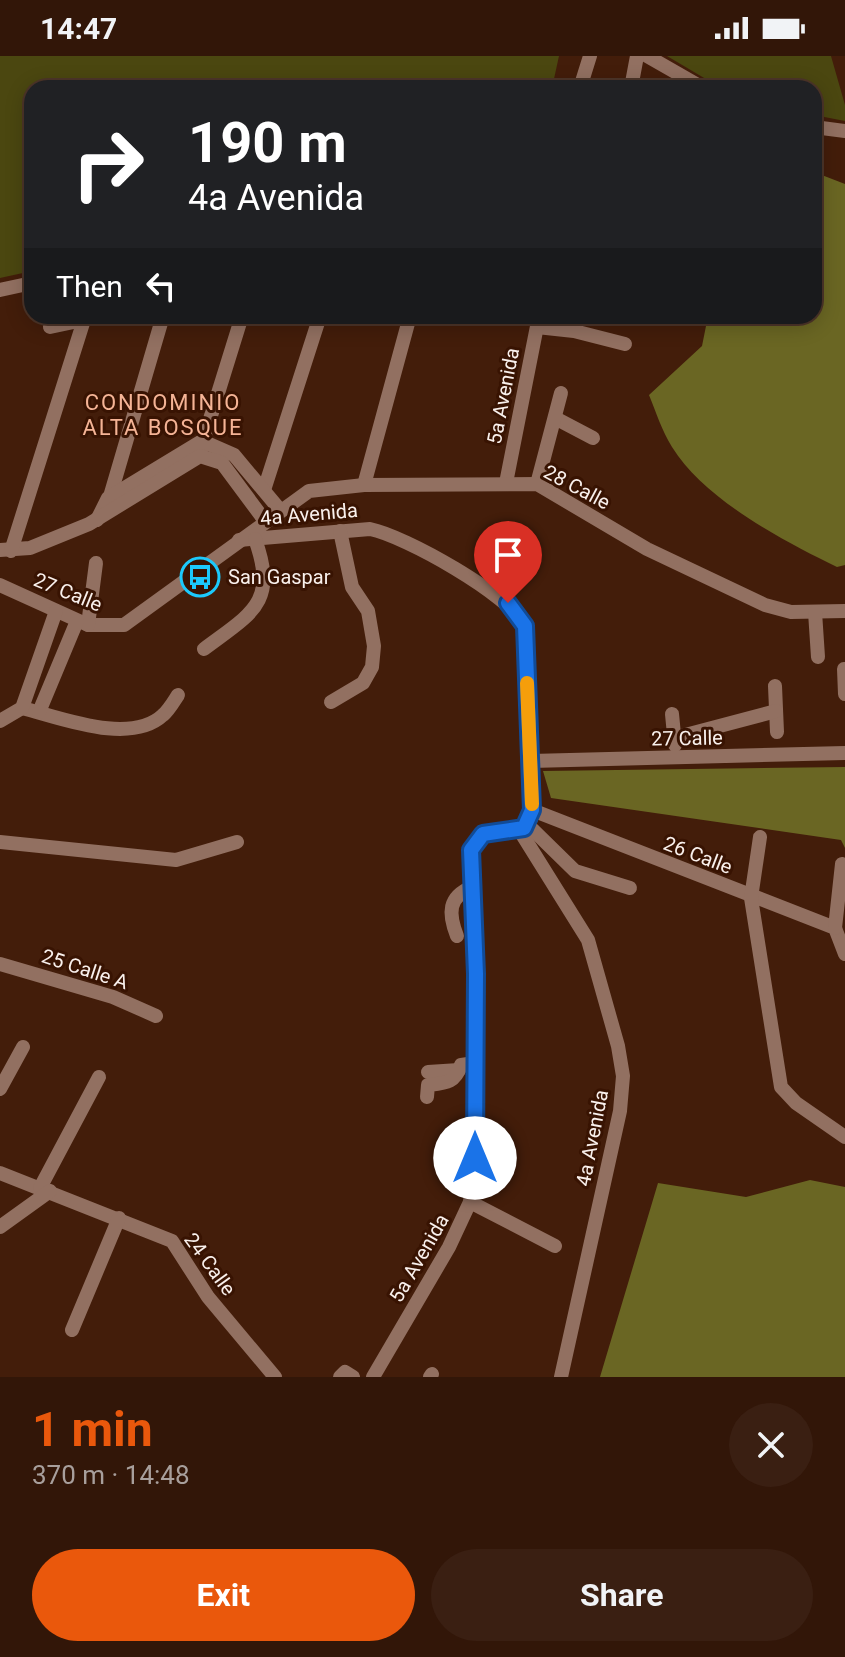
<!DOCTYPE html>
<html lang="en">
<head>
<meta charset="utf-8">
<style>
	body { margin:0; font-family:Roboto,sans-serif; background:#3a1f12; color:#f1f3f6; height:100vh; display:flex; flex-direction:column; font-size:30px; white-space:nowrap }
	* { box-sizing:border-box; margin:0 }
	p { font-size:26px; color:#a89f9c }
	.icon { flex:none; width:44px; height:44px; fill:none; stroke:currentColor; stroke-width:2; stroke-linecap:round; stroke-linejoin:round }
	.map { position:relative; height:1321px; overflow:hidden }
	.drawer { display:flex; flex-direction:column; background:#321608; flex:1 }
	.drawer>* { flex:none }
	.guide { position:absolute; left:24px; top:24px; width:798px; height:244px; border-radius:24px; box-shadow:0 4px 20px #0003,0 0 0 2px #4d3529; background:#202124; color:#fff; overflow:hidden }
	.pin { position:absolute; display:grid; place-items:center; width:68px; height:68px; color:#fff; margin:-82px -34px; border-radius:50% 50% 50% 0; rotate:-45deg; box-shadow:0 0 8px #0007 }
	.pin .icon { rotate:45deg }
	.me { position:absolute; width:88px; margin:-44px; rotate:0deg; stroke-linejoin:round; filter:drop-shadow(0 0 6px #0008) }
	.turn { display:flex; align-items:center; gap:28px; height:168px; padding:0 32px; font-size:36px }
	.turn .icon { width:104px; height:104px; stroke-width:2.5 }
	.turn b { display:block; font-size:56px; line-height:68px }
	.then { display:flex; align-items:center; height:76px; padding:0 32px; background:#0003; gap:16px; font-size:30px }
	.round { display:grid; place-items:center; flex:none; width:84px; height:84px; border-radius:42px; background:#3a1f12 }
	.headline { display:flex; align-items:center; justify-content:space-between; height:136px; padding:0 32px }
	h1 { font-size:48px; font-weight:700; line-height:60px; color:#ea580c }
	.cta { display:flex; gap:16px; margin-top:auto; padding:16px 32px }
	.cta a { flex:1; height:92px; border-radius:48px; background:#ea580c; color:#fff; font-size:32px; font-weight:700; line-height:92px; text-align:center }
	.cta a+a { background:#3a1f12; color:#f1f3f6 }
	.status { display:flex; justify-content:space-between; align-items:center; height:56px; padding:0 40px; background:#321608; direction:ltr }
	.status svg { height:22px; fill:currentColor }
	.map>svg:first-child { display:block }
	.green { fill:#4b4710 }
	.forest { fill:#6a6623 }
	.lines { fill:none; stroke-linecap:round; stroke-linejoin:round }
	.minor { stroke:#927061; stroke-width:14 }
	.route-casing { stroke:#114b97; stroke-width:20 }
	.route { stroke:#1a73e8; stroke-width:14 }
	.slow { stroke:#f59e0b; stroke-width:14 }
	.labels { text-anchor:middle; stroke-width:6; stroke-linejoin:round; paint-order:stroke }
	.street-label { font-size:20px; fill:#f9f0ec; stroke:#381302 }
	.poi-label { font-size:20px; fill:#f9f0ec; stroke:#381302; text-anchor:start }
	.neighbourhood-label { font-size:22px; letter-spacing:2px; fill:#f5b496; stroke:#381302 }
</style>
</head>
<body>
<div class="status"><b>14:47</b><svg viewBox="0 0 49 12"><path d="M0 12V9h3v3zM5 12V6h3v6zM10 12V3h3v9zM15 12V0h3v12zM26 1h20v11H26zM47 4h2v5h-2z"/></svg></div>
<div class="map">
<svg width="845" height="1321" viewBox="0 0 845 1321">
	<rect width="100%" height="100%" fill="#431d0a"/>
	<g class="green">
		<path d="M0,0H559L552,32H32V215L0,222Z"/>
		<path d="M667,0H831L845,49V65L814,59V32H721Z"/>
	</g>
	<g class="forest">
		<path d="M814,116L845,128V509L837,511C783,485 704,443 672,391C662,375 656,356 649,339L702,290L708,260H814Z"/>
		<path d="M845,711V792L841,784L551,742L543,715Z"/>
		<path d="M810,1124L845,1131V1321H600L658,1127L746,1141Z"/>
	</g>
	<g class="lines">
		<g class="minor">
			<path d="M647,0L703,32"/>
			<path d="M580,32L590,0"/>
			<path d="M631,32L637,0"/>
			<path d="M814,71L845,75"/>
			<path d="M0,234L32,227"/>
			<path d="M50,271L102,260"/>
			<path d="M537,271L574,275L625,288"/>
			<path d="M555,362L593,382"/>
			<path d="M201,392L242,260"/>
			<path d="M506,427L539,260"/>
			<path d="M537,428L561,337"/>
			<path d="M364,429L410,260"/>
			<path d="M264,434L320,260"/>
			<path d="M109,444L163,260"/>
			<path d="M97,464L108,442L202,385L234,399L280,454"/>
			<path d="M239,484L370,473C405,480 510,539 525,570L531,763L520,775C499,776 477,773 470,797L476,918L475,1102L470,1146L449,1191L373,1321"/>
			<path d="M0,494L30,492L89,468L200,400L222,407L265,465"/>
			<path d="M11,495L84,264"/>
			<path d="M0,529L88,569H124L309,435L364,429L537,428L647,493L765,549L791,556L845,555"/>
			<path d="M815,556L818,601"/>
			<path d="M88,569L96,507"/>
			<path d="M204,593C252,557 278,547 255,483"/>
			<path d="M844,613L845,638"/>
			<path d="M775,630L777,676"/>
			<path d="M331,646L363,627L372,611L374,590L368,555L352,531L340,475"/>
			<path d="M22,652C59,661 130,690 163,659C169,654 174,645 178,639"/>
			<path d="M39,656L77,565"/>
			<path d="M672,658L675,689"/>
			<path d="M0,665L22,652L56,555"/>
			<path d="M674,682L776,655"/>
			<path d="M531,705L845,697"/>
			<path d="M532,754L835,872L845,898"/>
			<path d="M528,769L575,815L630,832"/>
			<path d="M520,775L588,884L618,990L623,1020L620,1055L561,1321"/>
			<path d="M760,781L751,842L781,1031L796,1047L845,1081"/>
			<path d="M0,786L176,804L237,786"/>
			<path d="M835,872L842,808"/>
			<path d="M457,880C448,857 448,841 472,831"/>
			<path d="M0,908L113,941L156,960"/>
			<path d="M428,1016L459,1014"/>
			<path d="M0,1033L23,991"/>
			<path d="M427,1041L428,1029C446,1027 455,1027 461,1009L475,1007"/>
			<path d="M0,1117L172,1185L208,1241L275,1321"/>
			<path d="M40,1132L99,1021"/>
			<path d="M470,1146L555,1190"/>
			<path d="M0,1171L50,1135"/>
			<path d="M72,1274L119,1162"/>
			<path d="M340,1321L345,1316L353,1321"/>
			<path d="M430,1321L432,1318"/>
		</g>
	</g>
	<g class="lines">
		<defs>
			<path id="route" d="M475,1102L476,918L471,794L483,778L524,772L532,754L525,570L508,547"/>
		</defs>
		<use href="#route" class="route-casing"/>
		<use href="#route" class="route"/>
		<path class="slow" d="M527,627L532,748"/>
	</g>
	<defs>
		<symbol id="bus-ring" viewBox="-11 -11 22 22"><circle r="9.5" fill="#381302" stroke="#1cc9fc" stroke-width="1.5"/><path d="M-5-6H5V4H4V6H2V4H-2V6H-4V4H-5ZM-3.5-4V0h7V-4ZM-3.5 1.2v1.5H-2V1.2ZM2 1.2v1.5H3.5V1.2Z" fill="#1cc9fc"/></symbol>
	</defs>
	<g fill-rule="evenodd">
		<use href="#bus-ring" x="178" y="499" width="44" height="44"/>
	</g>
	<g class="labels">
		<g class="street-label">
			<text transform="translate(503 340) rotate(-79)" y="7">5a Avenida</text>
			<text transform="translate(577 431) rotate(28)" y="7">28 Calle</text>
			<text transform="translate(309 458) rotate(-5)" y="7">4a Avenida</text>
			<text transform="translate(68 536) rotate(22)" y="7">27 Calle</text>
			<text transform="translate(687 682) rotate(-1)" y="7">27 Calle</text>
			<text transform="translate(698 799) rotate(21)" y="7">26 Calle</text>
			<text transform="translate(85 913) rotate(18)" y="7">25 Calle A</text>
			<text transform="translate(592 1082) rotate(-79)" y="7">4a Avenida</text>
			<text transform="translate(419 1202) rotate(-60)" y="7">5a Avenida</text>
			<text transform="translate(210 1208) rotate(54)" y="7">24 Calle</text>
		</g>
		<g class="poi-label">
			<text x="228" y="528">San Gaspar</text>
		</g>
		<g class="neighbourhood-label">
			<text x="163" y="354">CONDOMINIO<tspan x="163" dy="25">ALTA BOSQUE</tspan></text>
		</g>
	</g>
</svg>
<div class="pin" style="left:508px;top:547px;background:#d93025"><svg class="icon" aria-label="arrive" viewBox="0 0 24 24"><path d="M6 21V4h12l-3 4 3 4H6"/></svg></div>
<svg class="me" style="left:475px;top:1102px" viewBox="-20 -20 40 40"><circle r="19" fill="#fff"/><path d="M0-13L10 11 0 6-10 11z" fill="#1a73e8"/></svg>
<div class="guide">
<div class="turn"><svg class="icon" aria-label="right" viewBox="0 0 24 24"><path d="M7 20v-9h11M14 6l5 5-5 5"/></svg><div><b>190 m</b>4a Avenida</div></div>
<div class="then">Then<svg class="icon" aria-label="left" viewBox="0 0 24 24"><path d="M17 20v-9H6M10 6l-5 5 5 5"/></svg></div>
</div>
</div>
<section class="drawer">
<div class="headline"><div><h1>1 min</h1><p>370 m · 14:48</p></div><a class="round"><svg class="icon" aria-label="close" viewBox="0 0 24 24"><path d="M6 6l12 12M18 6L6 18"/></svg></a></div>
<div class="cta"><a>Exit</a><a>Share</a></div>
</section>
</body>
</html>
